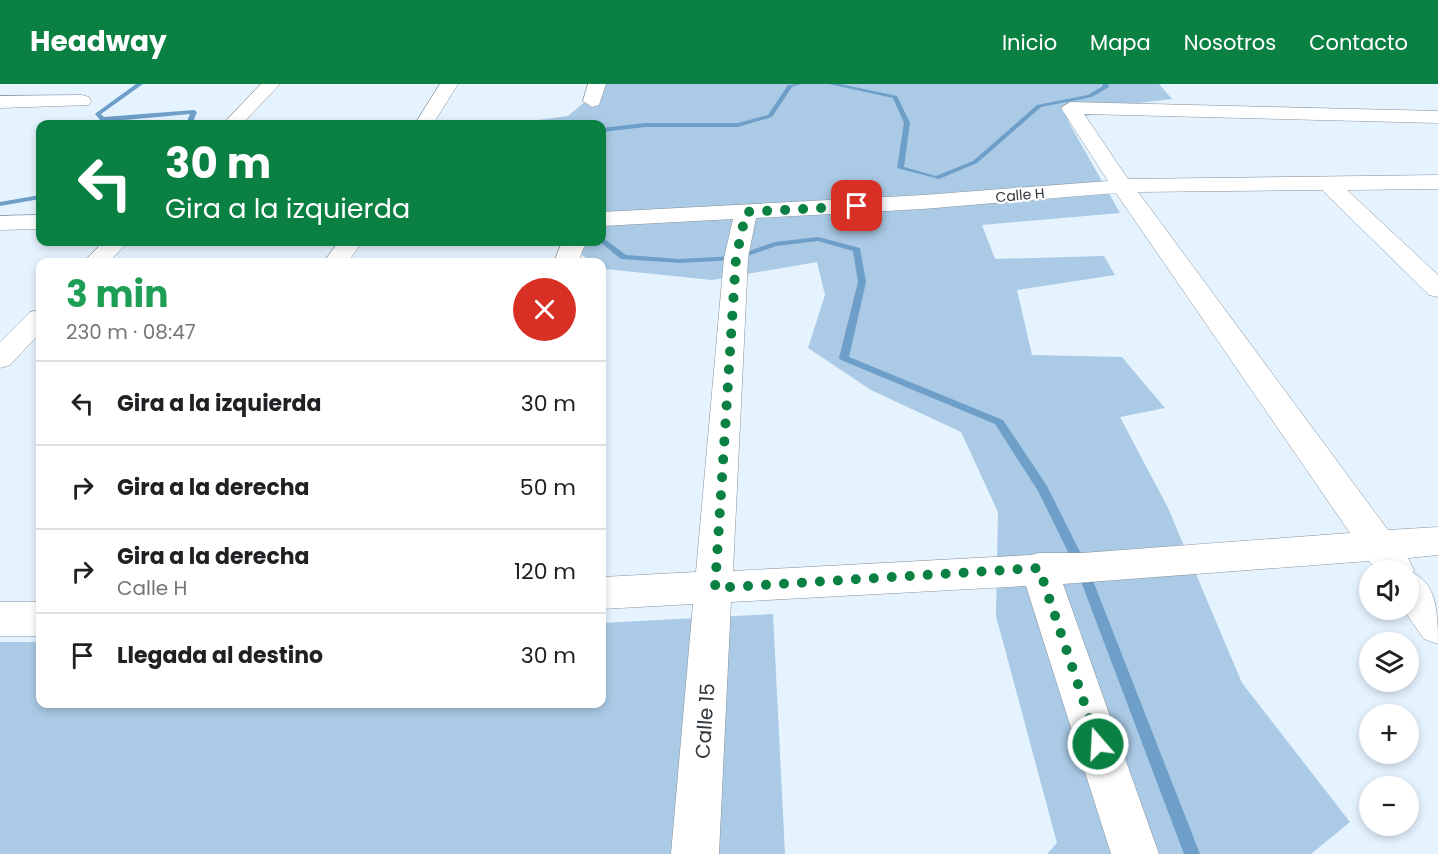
<!DOCTYPE html>
<html lang="es">
<head>
<meta charset="utf-8">
<style>
	body { margin:0; font-family:Poppins,sans-serif; background:#f6f6f6; color:#202124; height:100vh; display:flex; flex-direction:column; font-size:22px; white-space:nowrap }
	* { box-sizing:border-box; margin:0 }
	p { font-size:20px; color:#757577 }
	.icon { flex:none; width:33px; height:33px; fill:none; stroke:currentColor; stroke-width:2; stroke-linecap:round; stroke-linejoin:round }
	.map { position:relative; flex:1; overflow:hidden }
	.side { position:absolute; left:36px; top:174px; width:570px; height:450px; display:flex; flex-direction:column; background:#fff; border-radius:12px; box-shadow:0 3px 9px #0003 }
	.side>* { flex:none }
	.guide { position:absolute; left:36px; top:36px; width:570px; height:126px; border-radius:12px; box-shadow:0 3px 9px #0003; background:#0b8043; color:#fff; overflow:hidden }
	.fabs { position:absolute; left:1359px; top:476px; display:grid; gap:12px }
	.fabs a { display:grid; place-items:center; width:60px; height:60px; border-radius:50%; background:#fff; box-shadow:0 3px 9px #0003; font-size:30px }
	.pin { position:absolute; display:grid; place-items:center; width:51px; height:51px; color:#fff; margin:-26px; border-radius:12px; box-shadow:0 3px 9px #0006 }
	.me { position:absolute; width:66px; margin:-33px; rotate:341deg; stroke-linejoin:round; filter:drop-shadow(0 0 4px #0008) }
	.turn { display:flex; align-items:center; gap:21px; height:126px; padding:0 30px; font-size:27px }
	.turn .icon { width:78px; height:78px; stroke-width:2.5 }
	.turn b { display:block; font-size:42px; line-height:51px }
	.round { display:grid; place-items:center; flex:none; width:63px; height:63px; border-radius:32px; background:#f6f6f6 }
	.overview { display:flex; align-items:center; justify-content:space-between; height:102px; padding:0 30px }
	h1 { font-size:36px; font-weight:700; line-height:45px; color:#1e9e55 }
	ul { padding:0; list-style:none }
	li { display:flex; align-items:center; gap:18px; height:84px; padding:0 30px; border-top:2px solid #e0e0e0 }
	li div { flex:1 }
	li b { display:block; font-size:22px }
	li em { font-style:normal }
	header { display:flex; align-items:center; gap:36px; box-sizing:border-box; height:84px; padding:0 30px; background:#0b8043; color:#fff }
	header strong { font-size:28px }
	nav { display:flex; gap:33px; margin-inline-start:auto; font-size:21px }
	.map>svg:first-child { display:block }
	.green { fill:#aacae5 }
	.lines { fill:none; stroke-linecap:round; stroke-linejoin:round }
	.stream { fill:#6d9fc9; fill-rule:evenodd }
	.street-casing { stroke:#86929d; stroke-width:1 }
	.street { fill:#fff; fill-rule:evenodd }
	.route { stroke:#0b8043; stroke-width:10; stroke-dasharray:0 18 }
	.labels { text-anchor:middle; stroke-width:4.5; stroke-linejoin:round; paint-order:stroke }
	.far-street-label { font-size:14px; fill:#32373c; stroke:#fff }
	.near-street-label { font-size:20px; fill:#32373c; stroke:#fff }
</style>
</head>
<body>
<header>
<strong>Headway</strong>
<nav><a>Inicio</a><a>Mapa</a><a>Nosotros</a><a>Contacto</a></nav>
</header>
<div class="map">
<svg width="1438" height="770" viewBox="0 0 1438 770">
	<rect width="100%" height="100%" fill="#e5f3ff"/>
	<g class="green">
		<path d="M606,0H1159L1172,15L1131,20L1068,37L1120,129L982,141L995,175L1104,172L1115,191L1017,206L1032,271L1122,273L1165,324L1120,333L1168,424L1242,599L1350,738L1311,770H1047L1057,759L996,532L998,428L961,348L871,306L808,264L825,211L817,178L712,196L605,185L602,178H594L559,158H602V40H508L568,32Z"/>
		<path d="M773,530L785,770H0V558H40V620H602V539Z"/>
	</g>
	<g class="lines">
		<g class="stream">
			<path d="M136,0H143L101,30L104,33L194,26L197,28L192,40H186L190,30L125,36H100L95,30L96,29Z"/>
			<path d="M801,0L792,3L772,33L738,43H645L602,48V44L645,39H738L768,31L788,1Z"/>
			<path d="M829,0H840L897,12L910,39L904,83L936,92L973,77L1037,21L1088,11L1103,2L1102,0H1108L1109,3L1092,13L1041,23L977,79L939,95L897,84L904,39L893,14Z"/>
			<path d="M40,111V115L0,122V118Z"/>
			<path d="M602,153L626,171L679,175L735,172L775,158L818,153L860,164L866,198L849,273L1003,336L1047,402L1088,484L1200,770H1184L1076,484L1038,407L995,340L841,276L839,274L858,198L853,167L818,157L776,162L736,176L679,179L621,175L600,158Z"/>
		</g>
		<defs>
			<g id="street">
				<path d="M261,0H280L242,40H223Z"/>
				<path d="M440,0H458L433,40H415Z"/>
				<path d="M588,0H606L599,21L592,23L583,17Z"/>
				<path d="M82,11L89,13L91,17L89,21L0,24V12Z"/>
				<path d="M1070,18L1438,27V39L1084,30L1128,95L1438,91V105L1347,106L1438,191V213L1429,211L1322,106L1138,108L1388,446L1438,443V471L1408,474L1414,486L1413,489C1438,500 1438,534 1438,560L1424,555L1403,525H1408V486H1376L1369,477L1063,500L1159,770H1111L1026,502L731,518L719,770H671L693,520L602,525V493L696,488L724,174L733,135L602,142V128L923,111L1108,97L1061,24ZM1116,109L1350,449L1082,469H1039L1031,471L733,487L748,174L756,134L923,125Z"/>
				<path d="M40,131V145L0,146V132Z"/>
				<path d="M103,158H128L109,178H84Z"/>
				<path d="M338,158H362L348,178H324Z"/>
				<path d="M562,158H586L578,178H554Z"/>
				<path d="M40,226V249L10,281L0,284V258L30,228Z"/>
				<rect x="0" y="518" width="40" height="34"/>
			</g>
		</defs>
		<use href="#street" class="street-casing"/>
		<use href="#street" class="street"/>
	</g>
	<g class="lines">
		<path class="route" d="M857,122L746,128L736,174L715,504L1039,484L1098,660"/>
	</g>
	<g class="labels">
		<g class="far-street-label">
			<text transform="translate(1020 111) rotate(-5)" y="5">Calle H</text>
		</g>
		<g class="near-street-label">
			<text transform="translate(705 637) rotate(-86)" y="7">Calle 15</text>
		</g>
	</g>
</svg>
<div class="fabs">
<a><svg class="icon" aria-label="sound" viewBox="0 0 24 24"><path d="M4 9h4l5-4v14l-5-4H4zM17 9q2 3 0 6"/></svg></a>
<a><svg class="icon" aria-label="layers" viewBox="0 0 24 24"><path d="M12 4l9 5-9 5-9-5zM3 14l9 5 9-5"/></svg></a>
<a>+</a>
<a>−</a>
</div>
<div class="pin" style="left:857px;top:122px;background:#d93025"><svg class="icon" aria-label="arrive" viewBox="0 0 24 24"><path d="M6 21V4h12l-3 4 3 4H6"/></svg></div>
<svg class="me" style="left:1098px;top:660px" viewBox="-20 -20 40 40"><circle r="17" fill="#0b8043" stroke="#fff" stroke-width="3"/><path d="M0-11L8 9 0 5-8 9z" fill="#fff"/></svg>
<div class="guide">
<div class="turn"><svg class="icon" aria-label="left" viewBox="0 0 24 24"><path d="M17 20v-9H6M10 6l-5 5 5 5"/></svg><div><b>30 m</b>Gira a la izquierda</div></div>
</div>
<section class="side">
<div class="overview"><div><h1>3 min</h1><p>230 m · 08:47</p></div><a class="round" style="background:#d93025;color:#fff"><svg class="icon" aria-label="close" viewBox="0 0 24 24"><path d="M6 6l12 12M18 6L6 18"/></svg></a></div>
<ul>
<li><svg class="icon" aria-label="left" viewBox="0 0 24 24"><path d="M17 20v-9H6M10 6l-5 5 5 5"/></svg><div><b>Gira a la izquierda</b></div><em>30 m</em></li>
<li><svg class="icon" aria-label="right" viewBox="0 0 24 24"><path d="M7 20v-9h11M14 6l5 5-5 5"/></svg><div><b>Gira a la derecha</b></div><em>50 m</em></li>
<li><svg class="icon" aria-label="right" viewBox="0 0 24 24"><path d="M7 20v-9h11M14 6l5 5-5 5"/></svg><div><b>Gira a la derecha</b><p>Calle H</p></div><em>120 m</em></li>
<li><svg class="icon" aria-label="arrive" viewBox="0 0 24 24"><path d="M6 21V4h12l-3 4 3 4H6"/></svg><div><b>Llegada al destino</b></div><em>30 m</em></li>
</ul>
</section>
</div>
</body>
</html>
